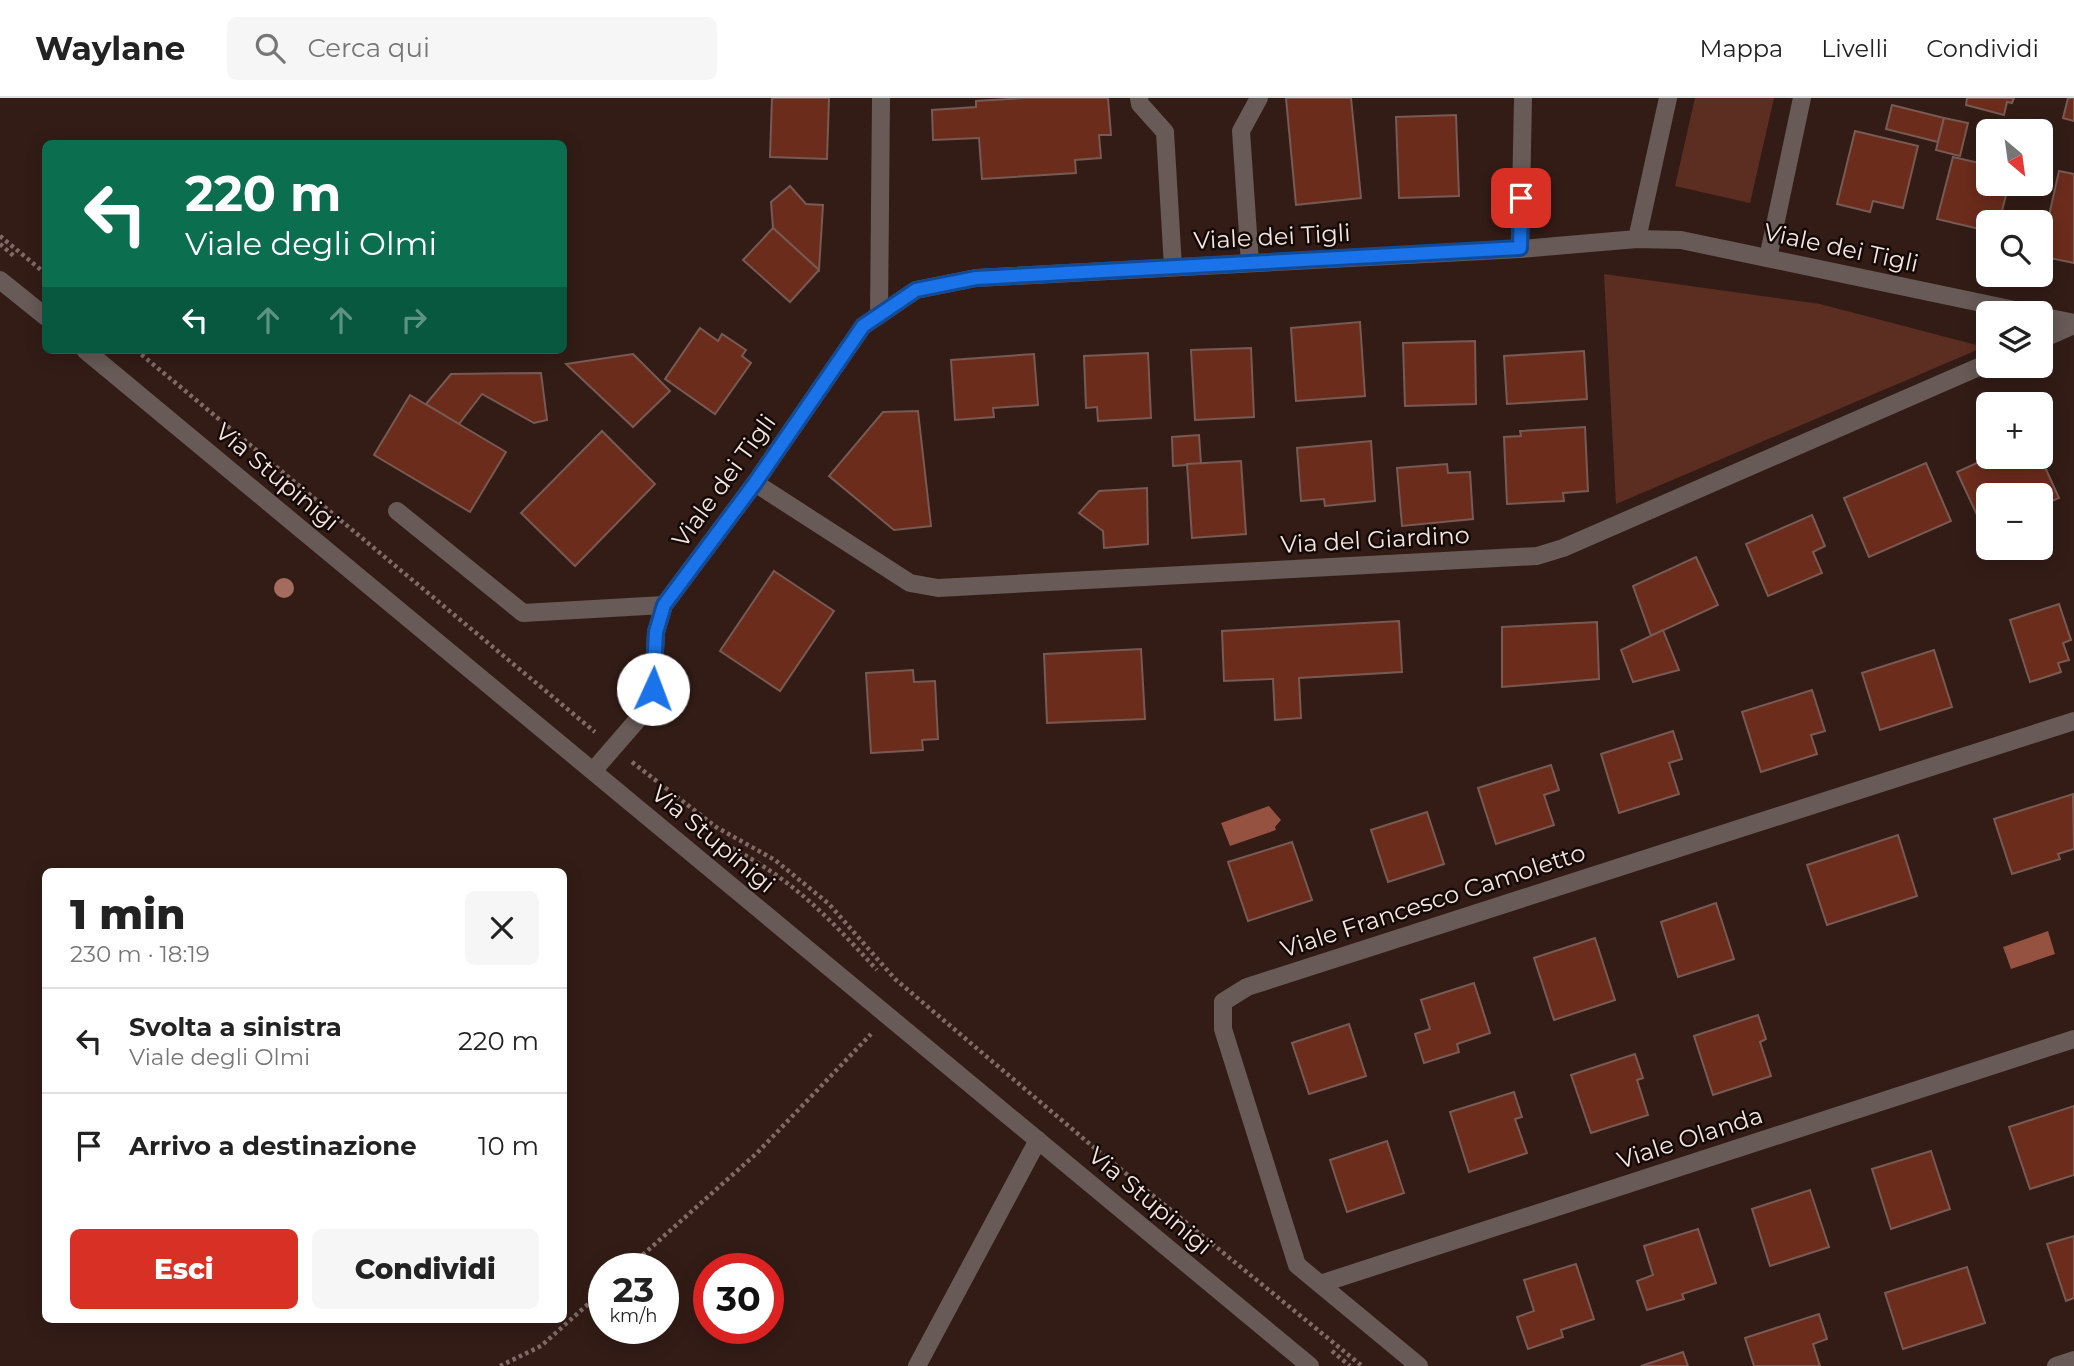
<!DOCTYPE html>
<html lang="it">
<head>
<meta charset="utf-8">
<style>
	body { margin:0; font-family:Montserrat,sans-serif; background:#f6f6f6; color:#222; height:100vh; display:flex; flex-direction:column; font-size:26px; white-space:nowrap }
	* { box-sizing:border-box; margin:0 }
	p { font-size:23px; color:#767676 }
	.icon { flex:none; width:38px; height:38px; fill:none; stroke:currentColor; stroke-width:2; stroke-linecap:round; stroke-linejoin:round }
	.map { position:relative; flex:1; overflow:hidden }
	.sheet { position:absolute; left:42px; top:770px; width:525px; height:455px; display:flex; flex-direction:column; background:#fff; border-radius:10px; box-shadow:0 4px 18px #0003 }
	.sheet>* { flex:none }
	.guide { position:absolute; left:42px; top:42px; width:525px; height:214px; border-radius:10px; box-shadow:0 4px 18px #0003; background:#0b6e4f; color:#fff; overflow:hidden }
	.needle { width:46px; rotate:151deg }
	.buttons { position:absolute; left:1976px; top:21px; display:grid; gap:14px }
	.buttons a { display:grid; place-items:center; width:77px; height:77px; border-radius:10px; background:#fff; box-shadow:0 4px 18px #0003; font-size:35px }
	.speed { position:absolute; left:588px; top:1155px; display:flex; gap:14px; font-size:35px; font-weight:700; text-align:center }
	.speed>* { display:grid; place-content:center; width:91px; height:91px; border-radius:50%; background:#fff; box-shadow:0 4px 18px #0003; line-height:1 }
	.speed small { font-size:18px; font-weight:400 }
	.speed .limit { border:10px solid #d22; background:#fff; color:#111 }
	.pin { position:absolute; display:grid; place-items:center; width:60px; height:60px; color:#fff; margin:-30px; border-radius:14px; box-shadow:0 4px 10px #0006 }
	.me { position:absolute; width:77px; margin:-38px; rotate:2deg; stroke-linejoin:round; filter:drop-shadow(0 0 5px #0008) }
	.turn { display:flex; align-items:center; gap:24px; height:147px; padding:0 28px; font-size:32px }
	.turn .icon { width:91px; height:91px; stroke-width:2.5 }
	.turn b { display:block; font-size:49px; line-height:60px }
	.lanes { display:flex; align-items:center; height:66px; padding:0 28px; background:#0003; justify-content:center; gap:35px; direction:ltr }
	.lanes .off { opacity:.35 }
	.round { display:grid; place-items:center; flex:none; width:74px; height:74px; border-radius:10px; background:#f6f6f6 }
	.head { display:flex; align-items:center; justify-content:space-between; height:119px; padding:0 28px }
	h1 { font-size:42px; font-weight:800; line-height:52px }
	.primary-button { display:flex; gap:14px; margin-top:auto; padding:14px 28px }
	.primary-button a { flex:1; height:80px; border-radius:10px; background:#d93025; color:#fff; font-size:28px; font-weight:800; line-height:80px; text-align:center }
	.primary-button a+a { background:#f6f6f6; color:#222 }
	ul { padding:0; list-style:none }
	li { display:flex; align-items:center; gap:21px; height:105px; padding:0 28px; border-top:2px solid #e0e0e0 }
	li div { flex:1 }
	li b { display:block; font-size:26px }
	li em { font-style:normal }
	header { display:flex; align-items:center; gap:42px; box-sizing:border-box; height:98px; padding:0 35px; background:#fff; border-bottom:2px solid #e0e0e0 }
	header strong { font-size:33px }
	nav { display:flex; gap:38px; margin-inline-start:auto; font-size:24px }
	.search { width:490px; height:63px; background:#f6f6f6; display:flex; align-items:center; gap:18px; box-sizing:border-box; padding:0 24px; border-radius:10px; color:#767676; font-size:26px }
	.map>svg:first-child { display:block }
	.green { fill:#5c2e21 }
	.water { fill:#955240 }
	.building { fill:#6c2c1c; stroke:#765a53; stroke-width:2 }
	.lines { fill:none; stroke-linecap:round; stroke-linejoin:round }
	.path { stroke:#7f6a65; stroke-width:4.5; stroke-dasharray:3.5 3.5; stroke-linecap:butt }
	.service { stroke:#675a57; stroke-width:18 }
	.minor { stroke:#675a57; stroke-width:18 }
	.tertiary { stroke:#675a57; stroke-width:18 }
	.tree { fill:#a36c5e }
	.route-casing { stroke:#114b97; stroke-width:18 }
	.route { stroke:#1a73e8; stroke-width:12 }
	.labels { text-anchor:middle; stroke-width:5; stroke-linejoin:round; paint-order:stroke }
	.street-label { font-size:24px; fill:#f6e5e0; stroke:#140a07 }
</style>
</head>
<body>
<header>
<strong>Waylane</strong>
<div class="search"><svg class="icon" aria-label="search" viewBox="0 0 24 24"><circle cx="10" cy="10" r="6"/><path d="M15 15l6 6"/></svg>Cerca qui</div>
<nav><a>Mappa</a><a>Livelli</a><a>Condividi</a></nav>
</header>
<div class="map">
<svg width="2074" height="1268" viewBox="0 0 2074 1268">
	<rect width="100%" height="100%" fill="#331c16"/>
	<g class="green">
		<path d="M1695,0H1774L1750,105L1675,88Z"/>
		<path d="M1604,176L1820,206L1984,249L1616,406Z"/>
	</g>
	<g class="water">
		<path d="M1269,708L1281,722L1275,729L1276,732L1230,748L1221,725Z"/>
		<path d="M2048,833L2055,856L2011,871L2003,849Z"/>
	</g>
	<g class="building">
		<path d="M772,0H829L827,61L770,59Z"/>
		<path d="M1024,0H1108L1111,37H1099L1101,60L1075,62L1076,75L982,81L979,40L933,42L932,12L976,9V3Z"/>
		<path d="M1286,0H1351L1361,100L1296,107Z"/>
		<path d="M1967,0H2014L2012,5L2007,4L2004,17L1966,7Z"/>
		<path d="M2068,0H2074V23L2063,20Z"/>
		<path d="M1892,7L1944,20L1938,44L1886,31Z"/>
		<path d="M1456,17L1459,98L1399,100L1396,19Z"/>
		<path d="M1944,20L1968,25L1960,58L1936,52Z"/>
		<path d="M1855,33L1918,48L1903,110L1873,103L1870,114L1837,106Z"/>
		<path d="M1953,59L1988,67V86H2009L1999,124H1988V133L1937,121Z"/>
		<path d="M2059,73L2074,76V165L2040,158Z"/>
		<path d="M790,88L806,106L823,107L819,172L773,130L771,104Z"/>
		<path d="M773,130L819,172L790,204L743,162Z"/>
		<path d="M1360,224L1365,298L1296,303L1291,230Z"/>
		<path d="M700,230L718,243L722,236L746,252L742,258L751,265L715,316L665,281Z"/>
		<path d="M1475,243L1476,306L1405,308L1403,245Z"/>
		<path d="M1251,250L1254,319L1195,322L1191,252Z"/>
		<path d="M1584,253L1587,301L1507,306L1504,258Z"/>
		<path d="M1148,255L1151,320L1098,323L1097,309L1086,310L1084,258Z"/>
		<path d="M633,256L670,293L633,329L566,266Z"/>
		<path d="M1034,256L1038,307L993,310L994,319L955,322L951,262Z"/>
		<path d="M541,275L547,322L534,325L482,296L459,326L426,306L451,276Z"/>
		<path d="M410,297L506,354L470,414L374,357Z"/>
		<path d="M918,313L931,428L894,432L829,378L883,314Z"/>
		<path d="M1585,329L1588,393L1563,395L1564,403L1507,406L1504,339L1521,338L1520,333Z"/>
		<path d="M602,333L655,386L575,468L521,415Z"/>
		<path d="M1199,337L1201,366L1173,368L1172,339Z"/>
		<path d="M1371,343L1375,403L1325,408L1324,401L1301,403L1297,350Z"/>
		<path d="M2040,358L2059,400L2040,408V397H1988V432L1985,434L1957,374L1990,359Z"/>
		<path d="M1241,363L1246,436L1192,440L1187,366Z"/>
		<path d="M1926,365L1951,423L1869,459L1844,400Z"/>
		<path d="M1447,366L1448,375L1470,374L1473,421L1402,428L1397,370Z"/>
		<path d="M1147,390L1148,446L1104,450L1103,433L1079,415L1099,393Z"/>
		<path d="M1812,417L1825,448L1813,454L1822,475L1768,498L1746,446Z"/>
		<path d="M1696,459L1718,507L1651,538L1633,488Z"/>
		<path d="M774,473L834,513L780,593L720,553Z"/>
		<path d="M2059,506L2071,542L2063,545L2069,562L2058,565L2061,574L2030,584L2010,522Z"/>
		<path d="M1399,523L1402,574L1299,580L1301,620L1275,622L1273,581L1224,583L1222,533Z"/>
		<path d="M1597,524L1599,581L1502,589V529Z"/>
		<path d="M1663,532L1679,572L1633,584L1621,552Z"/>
		<path d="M1141,551L1145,621L1047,625L1044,556Z"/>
		<path d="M1934,552L1952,609L1880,632L1862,575Z"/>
		<path d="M913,572L914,584L935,583L938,641L922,642L923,652L871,655L866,575Z"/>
		<path d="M1812,592L1825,633L1811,637L1817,656L1761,674L1742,614Z"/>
		<path d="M1673,633L1682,661L1669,665L1679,696L1619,715L1601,656Z"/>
		<path d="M1551,667L1559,692L1544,697L1554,727L1496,746L1478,690Z"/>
		<path d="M2073,696L2074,751L2058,756L2060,761L2012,776L1994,721Z"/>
		<path d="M1427,714L1444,766L1388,784L1371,732Z"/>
		<path d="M1898,737L1917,798L1827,827L1807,767Z"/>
		<path d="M1292,744L1312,802L1248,823L1228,764Z"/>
		<path d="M1716,805L1734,861L1678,879L1661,824Z"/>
		<path d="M1595,840L1615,902L1554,922L1534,860Z"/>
		<path d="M1474,885L1490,935L1457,946L1459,954L1424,965L1415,936L1430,931L1421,902Z"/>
		<path d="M1758,917L1766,941L1760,944L1771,978L1713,997L1694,938Z"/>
		<path d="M1349,926L1366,978L1309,996L1292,945Z"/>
		<path d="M1635,956L1643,980L1637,982L1648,1017L1591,1035L1571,977Z"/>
		<path d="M1514,994L1522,1019L1515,1021L1527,1055L1469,1074L1450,1014Z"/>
		<path d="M2074,1008V1077L2030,1091L2009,1029Z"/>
		<path d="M1387,1043L1404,1095L1347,1114L1330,1062Z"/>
		<path d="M1931,1053L1950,1111L1891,1131L1872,1071Z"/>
		<path d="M1810,1092L1829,1149L1770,1168L1752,1111Z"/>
		<path d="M1698,1131L1716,1185L1682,1196L1684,1201L1647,1212L1637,1183L1653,1177L1644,1148Z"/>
		<path d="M2074,1138V1200L2066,1203L2047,1146Z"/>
		<path d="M1576,1166L1594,1221L1561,1232L1563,1239L1528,1251L1517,1219L1534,1213L1524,1182Z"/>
		<path d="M1967,1169L1985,1225L1903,1251L1885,1195Z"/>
		<path d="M1819,1216L1827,1241L1813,1246L1820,1268H1754L1745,1240Z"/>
		<path d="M1683,1254L1688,1268H1641Z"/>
	</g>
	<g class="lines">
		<g class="path">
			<path d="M0,138L46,176"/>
			<path d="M0,146L15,159"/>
			<path d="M136,252L595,634"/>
			<path d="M632,664L716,729L775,762L829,806L895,881L1091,1047L1362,1268"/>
			<path d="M726,747C794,782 826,817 877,872"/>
			<path d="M627,1171L757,1055L871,936"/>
			<path d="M1332,1253L1350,1268"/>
			<path d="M500,1268L541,1248L604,1192"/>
		</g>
		<g class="service">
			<path d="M1139,0L1140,6L1165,34L1173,169"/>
			<path d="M1250,165L1241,33L1259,0"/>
			<path d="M917,1268L1038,1042"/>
		</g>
		<g class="minor">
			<path d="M1637,141L1668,0"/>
			<path d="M1520,151L1523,0"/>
			<path d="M1768,160L1802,0"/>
			<path d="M879,217L881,0"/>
			<path d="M2040,218L2074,225"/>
			<path d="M2040,242L2074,227"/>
			<path d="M755,385L910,485L938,490L1537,458L1563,450L1988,265"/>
			<path d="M397,413L523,515L664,507"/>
			<path d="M593,673L646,612L653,591L656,534L664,507L755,385L863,228L916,192L976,180L1520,151L1637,141L1681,142L2029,215"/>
			<path d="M1320,1186L2074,941"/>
			<path d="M1419,1268L1297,1167L1223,931V904L1247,889L2074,623"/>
			<path d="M2056,1268L2074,1262"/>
		</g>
		<g class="tertiary">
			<path d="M0,182L46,219"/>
			<path d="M85,252L1310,1268"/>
		</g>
	</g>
	<circle class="tree" cx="284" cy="490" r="10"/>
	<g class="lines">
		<defs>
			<path id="route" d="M653,591L656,534L664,507L755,385L863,228L916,192L976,180L1520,150L1521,100"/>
		</defs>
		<use href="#route" class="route-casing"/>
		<use href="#route" class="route"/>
	</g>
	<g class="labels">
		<g class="street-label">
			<text transform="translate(1272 139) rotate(-3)" y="8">Viale dei Tigli</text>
			<text transform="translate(1841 150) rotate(12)" y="8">Viale dei Tigli</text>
			<text transform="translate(277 379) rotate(40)" y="8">Via Stupinigi</text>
			<text transform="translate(724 383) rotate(-54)" y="8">Viale dei Tigli</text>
			<text transform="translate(1375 442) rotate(-3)" y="8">Via del Giardino</text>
			<text transform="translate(713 741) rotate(40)" y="8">Via Stupinigi</text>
			<text transform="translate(1433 803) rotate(-18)" y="8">Viale Francesco Camoletto</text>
			<text transform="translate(1690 1040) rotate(-18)" y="8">Viale Olanda</text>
			<text transform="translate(1150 1103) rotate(40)" y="8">Via Stupinigi</text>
		</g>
	</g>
</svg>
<div class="buttons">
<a><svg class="needle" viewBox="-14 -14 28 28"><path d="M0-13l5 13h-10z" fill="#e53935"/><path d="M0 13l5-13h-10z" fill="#767676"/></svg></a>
<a><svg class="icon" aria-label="search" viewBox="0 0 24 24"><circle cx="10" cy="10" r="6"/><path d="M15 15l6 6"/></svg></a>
<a><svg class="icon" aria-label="layers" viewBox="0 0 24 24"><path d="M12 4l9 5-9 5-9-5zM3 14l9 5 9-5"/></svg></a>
<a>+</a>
<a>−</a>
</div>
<div class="speed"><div>23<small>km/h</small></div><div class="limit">30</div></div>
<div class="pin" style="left:1521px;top:100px;background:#d93025"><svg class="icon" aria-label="arrive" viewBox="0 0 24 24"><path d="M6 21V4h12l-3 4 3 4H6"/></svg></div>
<svg class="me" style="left:653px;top:591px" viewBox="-20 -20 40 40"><circle r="19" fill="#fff"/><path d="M0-13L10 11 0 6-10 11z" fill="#1a73e8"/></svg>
<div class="guide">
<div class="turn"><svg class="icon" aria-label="left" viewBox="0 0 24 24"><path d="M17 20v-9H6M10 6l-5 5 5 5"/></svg><div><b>220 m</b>Viale degli Olmi</div></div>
<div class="lanes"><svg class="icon" aria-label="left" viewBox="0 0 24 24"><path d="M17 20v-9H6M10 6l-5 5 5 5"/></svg><svg class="icon off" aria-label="ahead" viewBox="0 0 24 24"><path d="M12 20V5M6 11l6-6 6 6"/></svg><svg class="icon off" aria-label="ahead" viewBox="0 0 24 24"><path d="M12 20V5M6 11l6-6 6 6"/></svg><svg class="icon off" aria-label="right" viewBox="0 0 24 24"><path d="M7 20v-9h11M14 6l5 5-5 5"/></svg></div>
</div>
<section class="sheet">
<div class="head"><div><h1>1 min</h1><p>230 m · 18:19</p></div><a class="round"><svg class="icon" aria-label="close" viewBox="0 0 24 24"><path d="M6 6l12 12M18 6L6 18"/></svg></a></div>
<ul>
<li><svg class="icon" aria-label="left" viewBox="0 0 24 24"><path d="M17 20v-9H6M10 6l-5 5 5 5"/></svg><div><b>Svolta a sinistra</b><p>Viale degli Olmi</p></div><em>220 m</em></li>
<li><svg class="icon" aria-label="arrive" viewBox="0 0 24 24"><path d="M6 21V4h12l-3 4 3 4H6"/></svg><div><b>Arrivo a destinazione</b></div><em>10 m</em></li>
</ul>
<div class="primary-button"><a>Esci</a><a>Condividi</a></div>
</section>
</div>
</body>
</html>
